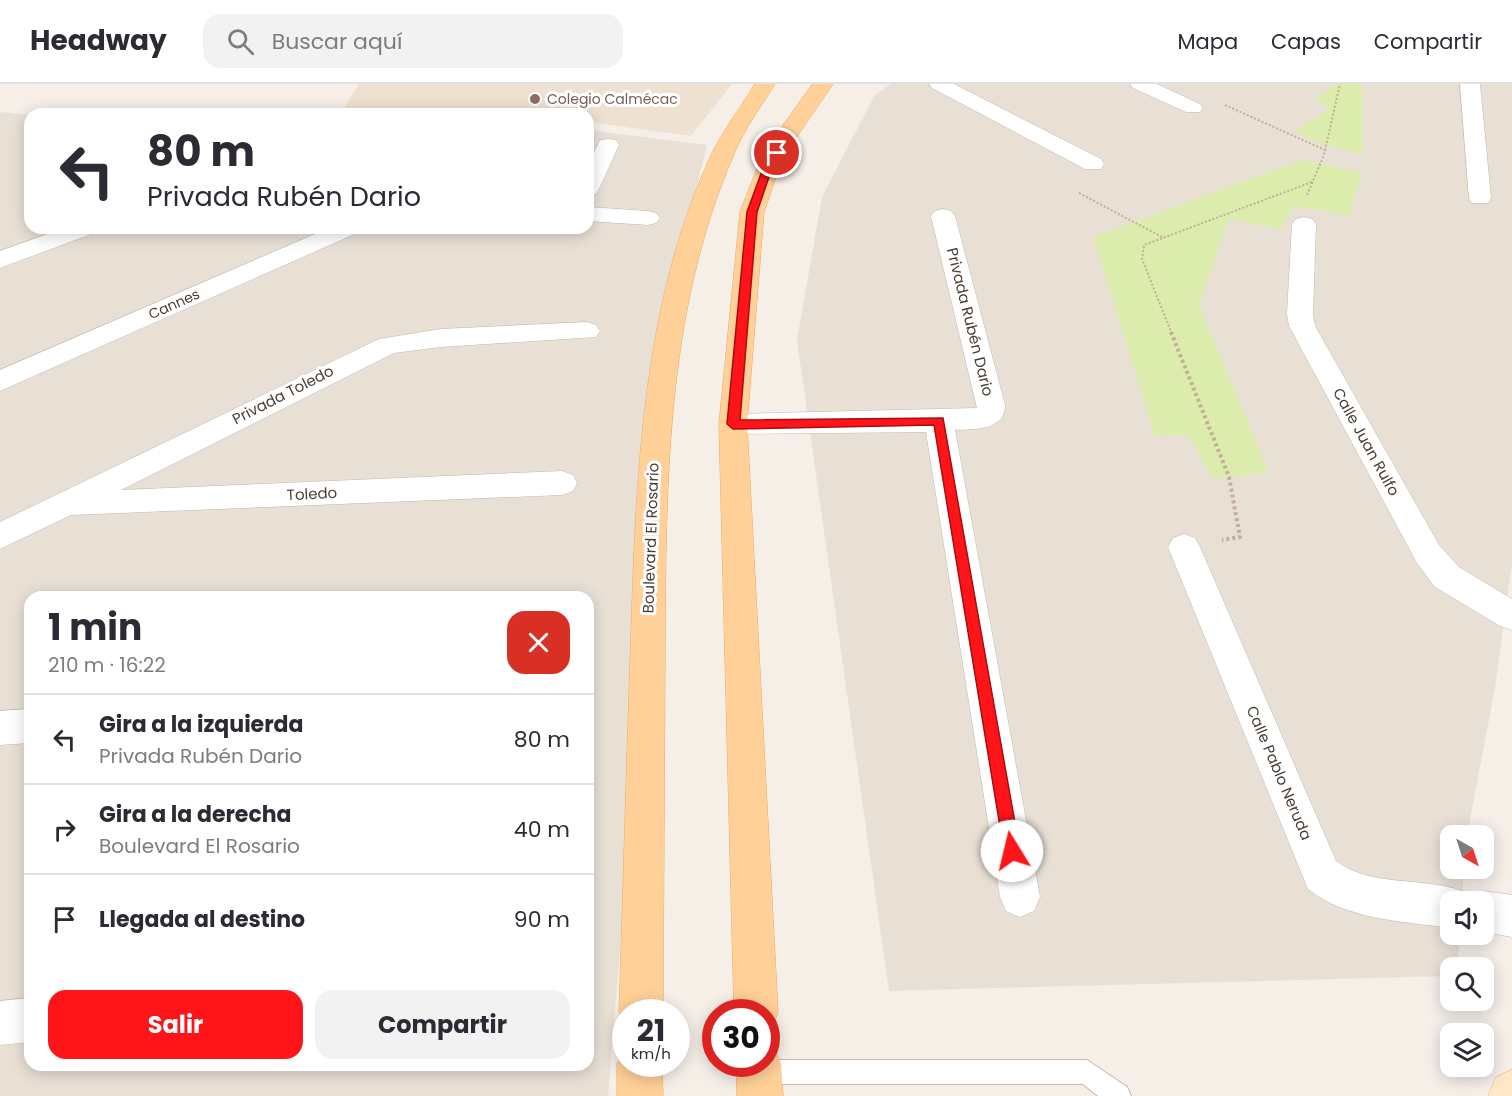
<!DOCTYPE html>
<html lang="es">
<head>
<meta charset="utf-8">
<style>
	body { margin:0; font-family:Poppins,sans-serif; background:#f2f2f3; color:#2b2b33; height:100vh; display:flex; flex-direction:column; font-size:22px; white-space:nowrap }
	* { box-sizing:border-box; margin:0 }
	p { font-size:20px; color:#7c7c81 }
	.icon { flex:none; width:33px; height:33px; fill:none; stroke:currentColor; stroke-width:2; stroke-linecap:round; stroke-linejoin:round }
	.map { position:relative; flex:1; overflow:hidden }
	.sheet { position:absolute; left:24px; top:507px; width:570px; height:480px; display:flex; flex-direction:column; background:#fff; border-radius:18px; box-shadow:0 3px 15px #0003 }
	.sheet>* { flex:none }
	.top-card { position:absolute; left:24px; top:24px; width:570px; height:126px; border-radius:18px; box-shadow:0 3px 15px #0003; background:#fff; color:#2b2b33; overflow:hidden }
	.needle { width:39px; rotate:141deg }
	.controls { position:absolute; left:1440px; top:741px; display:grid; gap:12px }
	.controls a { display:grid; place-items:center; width:54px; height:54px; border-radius:12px; background:#fff; box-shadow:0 3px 15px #0003; font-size:30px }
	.speed { position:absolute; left:612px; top:915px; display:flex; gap:12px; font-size:30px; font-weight:700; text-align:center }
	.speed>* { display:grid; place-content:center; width:78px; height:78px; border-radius:50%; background:#fff; box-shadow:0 3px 15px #0003; line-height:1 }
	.speed small { font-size:15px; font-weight:400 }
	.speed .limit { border:9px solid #d22; background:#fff; color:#111 }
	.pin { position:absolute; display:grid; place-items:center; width:51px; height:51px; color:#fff; margin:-26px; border:3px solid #fff; border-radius:50%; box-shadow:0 2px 6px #0007 }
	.me { position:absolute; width:66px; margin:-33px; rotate:351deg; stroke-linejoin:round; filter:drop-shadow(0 0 4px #0008) }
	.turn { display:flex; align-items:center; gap:21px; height:126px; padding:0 24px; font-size:27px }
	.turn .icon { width:78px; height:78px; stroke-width:2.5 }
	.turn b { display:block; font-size:42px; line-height:51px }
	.round { display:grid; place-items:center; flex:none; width:63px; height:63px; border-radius:18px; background:#f2f2f3 }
	.headline { display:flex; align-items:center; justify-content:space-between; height:102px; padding:0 24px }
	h1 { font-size:36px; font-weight:700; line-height:45px }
	.action { display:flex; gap:12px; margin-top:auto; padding:12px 24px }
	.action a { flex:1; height:69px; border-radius:18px; background:#ff1519; color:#fff; font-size:24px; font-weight:700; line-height:69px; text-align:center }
	.action a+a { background:#f2f2f3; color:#2b2b33 }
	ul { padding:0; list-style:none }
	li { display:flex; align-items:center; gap:18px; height:90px; padding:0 24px; border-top:2px solid #e1e1e2 }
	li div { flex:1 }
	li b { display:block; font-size:22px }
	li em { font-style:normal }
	header { display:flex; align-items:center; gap:36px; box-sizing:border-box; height:84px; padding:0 30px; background:#fff; border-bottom:2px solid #e1e1e2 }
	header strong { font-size:28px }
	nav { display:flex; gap:33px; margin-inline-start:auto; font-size:21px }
	.search { width:420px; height:54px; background:#f2f2f3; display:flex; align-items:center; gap:15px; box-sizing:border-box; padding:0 21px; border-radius:18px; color:#7c7c81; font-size:22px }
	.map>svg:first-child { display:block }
	.residential { fill:#e9e0d5; fill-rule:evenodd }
	.education { fill:#efe1d1 }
	.green { fill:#dbecad }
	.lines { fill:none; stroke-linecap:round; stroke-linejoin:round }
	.lane-casing { stroke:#c4b8ac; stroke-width:2 }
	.street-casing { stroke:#c4b8ac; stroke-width:1 }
	.secondary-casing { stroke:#dcbe96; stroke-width:1 }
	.primary-casing { stroke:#edaa5e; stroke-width:1 }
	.path-far1 { stroke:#c4ae99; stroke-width:2; stroke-dasharray:2 2; stroke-linecap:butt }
	.path { stroke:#c4ae99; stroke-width:4; stroke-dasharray:3 3; stroke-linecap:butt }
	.lane { fill:#fff; fill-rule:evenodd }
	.street { fill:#fff; fill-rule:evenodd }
	.secondary { fill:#ffe8c8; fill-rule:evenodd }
	.primary { fill:#ffd097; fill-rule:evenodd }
	.route { fill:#ff1519; stroke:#a60e10; stroke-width:1.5 }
	.education-dot { fill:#8d6e63; stroke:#fff; stroke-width:2 }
	.labels { text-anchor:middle; stroke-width:6; stroke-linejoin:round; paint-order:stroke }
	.far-education-label { font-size:14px; fill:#785e54; stroke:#fff; text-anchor:start }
	.far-street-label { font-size:14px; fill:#493e36; stroke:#fff }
	.street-label { font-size:15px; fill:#493e36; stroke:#fff }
</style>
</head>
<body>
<header>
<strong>Headway</strong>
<div class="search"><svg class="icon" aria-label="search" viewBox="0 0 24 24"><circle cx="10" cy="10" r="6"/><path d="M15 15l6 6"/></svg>Buscar aquí</div>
<nav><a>Mapa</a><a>Capas</a><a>Compartir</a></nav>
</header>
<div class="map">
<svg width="1512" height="1012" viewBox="0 0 1512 1012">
	<rect width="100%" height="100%" fill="#f5efe8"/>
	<g class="residential">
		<path d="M891,0H1512V479L1495,604L1467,751L1450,752V784L1464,785L1462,817L1450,818V850L1460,851L1458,877L1455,883L1450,884V892L889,907L797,256L822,113L874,12Z"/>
		<path d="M0,28L30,31V144H588V46L707,61L688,140L667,298L608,1012H0ZM30,513H588V981H30Z"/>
	</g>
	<path class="education" d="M359,0H732L691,52L588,38V30H340Z"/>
	<g class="green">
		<path d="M1335,0H1362L1363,70L1326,62L1294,47L1331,24L1315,16Z"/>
		<path d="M1303,76L1362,89L1349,132L1294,122L1280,146L1229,134L1199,221L1269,388L1213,395L1188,351L1155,352L1093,153Z"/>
	</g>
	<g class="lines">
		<defs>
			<path id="lane" d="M766,976H1087L1127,1003L1131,1012H1098L1083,1000H759L750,997L747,988L750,980H766Z"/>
			<g id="street">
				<path d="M929,0H954L1101,75L1104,80L1101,85H1085L932,4Z"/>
				<path d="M1130,0H1157L1200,20L1203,24L1200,28H1186L1133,4Z"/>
				<path d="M1460,0H1480L1491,114L1488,119H1472L1469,114Z"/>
				<path d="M608,55L616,56L619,61L599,105L596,110L588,112V81L600,56Z"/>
				<path d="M588,123L648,127L656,129L660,134L656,139L648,141L588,137Z"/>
				<path d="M943,125L951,127L955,132L1005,321C1005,347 974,345 955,346L1040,813L1034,827L1020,833L1006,827L1000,813L926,348L733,350L723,347L719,340L723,333L733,330L977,324L931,132L935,127Z"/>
				<path d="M1304,133L1312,135L1316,140L1313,230L1315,242L1439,461L1459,483L1512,515V546L1500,542L1435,503L1417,479L1289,242L1287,230L1292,140L1296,135Z"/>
				<path d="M64,144H98L94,149L0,184V167Z"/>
				<path d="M329,144H361L357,149L0,307V286Z"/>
				<path d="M587,238L596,241L600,247L596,253L441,263L394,269L121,406L562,387L573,391L577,399L573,407L562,411L71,431L0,465V438L379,255L441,245Z"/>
				<path d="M1184,450L1195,454L1200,463L1336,777C1372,804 1424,792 1465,808L1468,817L1469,813L1484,807L1512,811V853L1484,848V818H1450V844C1402,837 1347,836 1308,805L1168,463L1173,454Z"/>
				<path d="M30,625V659L0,661V627Z"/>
				<path d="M30,914V958L0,961V917Z"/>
			</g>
			<path id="secondary" d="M1512,986V1012H1488L1496,993Z"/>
			<g id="primary">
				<path d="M755,0H775C761,23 744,45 734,70C664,231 666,408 665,580C664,696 664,812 663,928H626V944L619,928C623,812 626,696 630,579C636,408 638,228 712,69C724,45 741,23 755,0Z"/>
				<path d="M813,0H833L798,51L778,87L764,128L747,340L778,928L772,944L766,946V928H734L719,340L740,128L756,87L776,51Z"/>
				<path d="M766,961L774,964L781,980L783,1012H737L736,980H766Z"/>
				<path d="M626,963V980H662L663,1012H617V980Z"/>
			</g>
		</defs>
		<use href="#lane" class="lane-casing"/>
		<use href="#street" class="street-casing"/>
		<use href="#secondary" class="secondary-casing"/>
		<use href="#primary" class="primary-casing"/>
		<g class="path-far1">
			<path d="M1225,21L1325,66"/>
			<path d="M1079,109L1164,154"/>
			<path d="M1307,111L1324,71L1340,0"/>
			<path d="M1172,250L1142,175L1144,161L1312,98"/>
		</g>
		<path class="path" d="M1171,248L1229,393L1240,453L1222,456"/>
		<use href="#lane" class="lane"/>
		<use href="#street" class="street"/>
		<use href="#secondary" class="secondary"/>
		<use href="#primary" class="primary"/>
	</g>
	<path class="route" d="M777,66L782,69L771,87L757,128L740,336L943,334L1020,767L1018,773L1012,775L1006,773L1004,767L934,341L733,345L727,340L747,128L762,87L774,67Z"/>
	<circle class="education-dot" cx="535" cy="15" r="6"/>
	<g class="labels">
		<g class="far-education-label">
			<text x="547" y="20">Colegio Calmécac</text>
		</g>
		<g class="far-street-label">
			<text transform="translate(174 220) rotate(-24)" y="5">Cannes</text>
		</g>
		<g class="street-label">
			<text transform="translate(970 238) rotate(76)" y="5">Privada Rubén Dario</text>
			<text transform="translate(283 311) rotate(-27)" y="5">Privada Toledo</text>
			<text transform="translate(1366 358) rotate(61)" y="5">Calle Juan Rulfo</text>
			<text transform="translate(312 410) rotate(-3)" y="5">Toledo</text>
			<text transform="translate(651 454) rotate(-88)" y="5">Boulevard El Rosario</text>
			<text transform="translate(1279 689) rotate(67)" y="5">Calle Pablo Neruda</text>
		</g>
	</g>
</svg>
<div class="controls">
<a><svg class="needle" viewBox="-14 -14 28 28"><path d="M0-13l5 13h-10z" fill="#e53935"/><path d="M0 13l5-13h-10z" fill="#7c7c81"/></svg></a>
<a><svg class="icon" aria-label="sound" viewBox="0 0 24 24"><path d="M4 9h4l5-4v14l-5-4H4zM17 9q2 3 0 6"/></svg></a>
<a><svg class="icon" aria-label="search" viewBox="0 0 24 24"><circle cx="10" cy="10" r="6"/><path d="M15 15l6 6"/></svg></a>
<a><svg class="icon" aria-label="layers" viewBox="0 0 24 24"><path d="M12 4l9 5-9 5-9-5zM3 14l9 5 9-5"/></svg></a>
</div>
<div class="speed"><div>21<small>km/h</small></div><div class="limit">30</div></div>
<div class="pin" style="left:777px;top:69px;background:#d93025"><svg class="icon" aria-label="arrive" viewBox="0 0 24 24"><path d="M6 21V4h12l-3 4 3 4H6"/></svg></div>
<svg class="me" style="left:1012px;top:767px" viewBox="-20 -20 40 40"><circle r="19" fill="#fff"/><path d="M0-13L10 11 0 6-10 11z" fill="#ff1519"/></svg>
<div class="top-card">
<div class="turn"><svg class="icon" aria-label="left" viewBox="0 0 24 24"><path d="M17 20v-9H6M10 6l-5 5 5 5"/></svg><div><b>80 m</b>Privada Rubén Dario</div></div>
</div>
<section class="sheet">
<div class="headline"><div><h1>1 min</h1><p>210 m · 16:22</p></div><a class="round" style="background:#d93025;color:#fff"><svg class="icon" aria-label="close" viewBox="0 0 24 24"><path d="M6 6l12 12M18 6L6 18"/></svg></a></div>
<ul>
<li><svg class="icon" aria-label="left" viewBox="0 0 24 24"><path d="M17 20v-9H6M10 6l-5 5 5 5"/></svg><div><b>Gira a la izquierda</b><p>Privada Rubén Dario</p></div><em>80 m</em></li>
<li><svg class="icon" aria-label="right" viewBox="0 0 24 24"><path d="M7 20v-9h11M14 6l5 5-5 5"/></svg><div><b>Gira a la derecha</b><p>Boulevard El Rosario</p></div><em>40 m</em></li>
<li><svg class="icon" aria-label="arrive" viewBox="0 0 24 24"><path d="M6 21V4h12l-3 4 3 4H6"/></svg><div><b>Llegada al destino</b></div><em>90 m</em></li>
</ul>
<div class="action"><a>Salir</a><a>Compartir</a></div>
</section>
</div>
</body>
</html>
